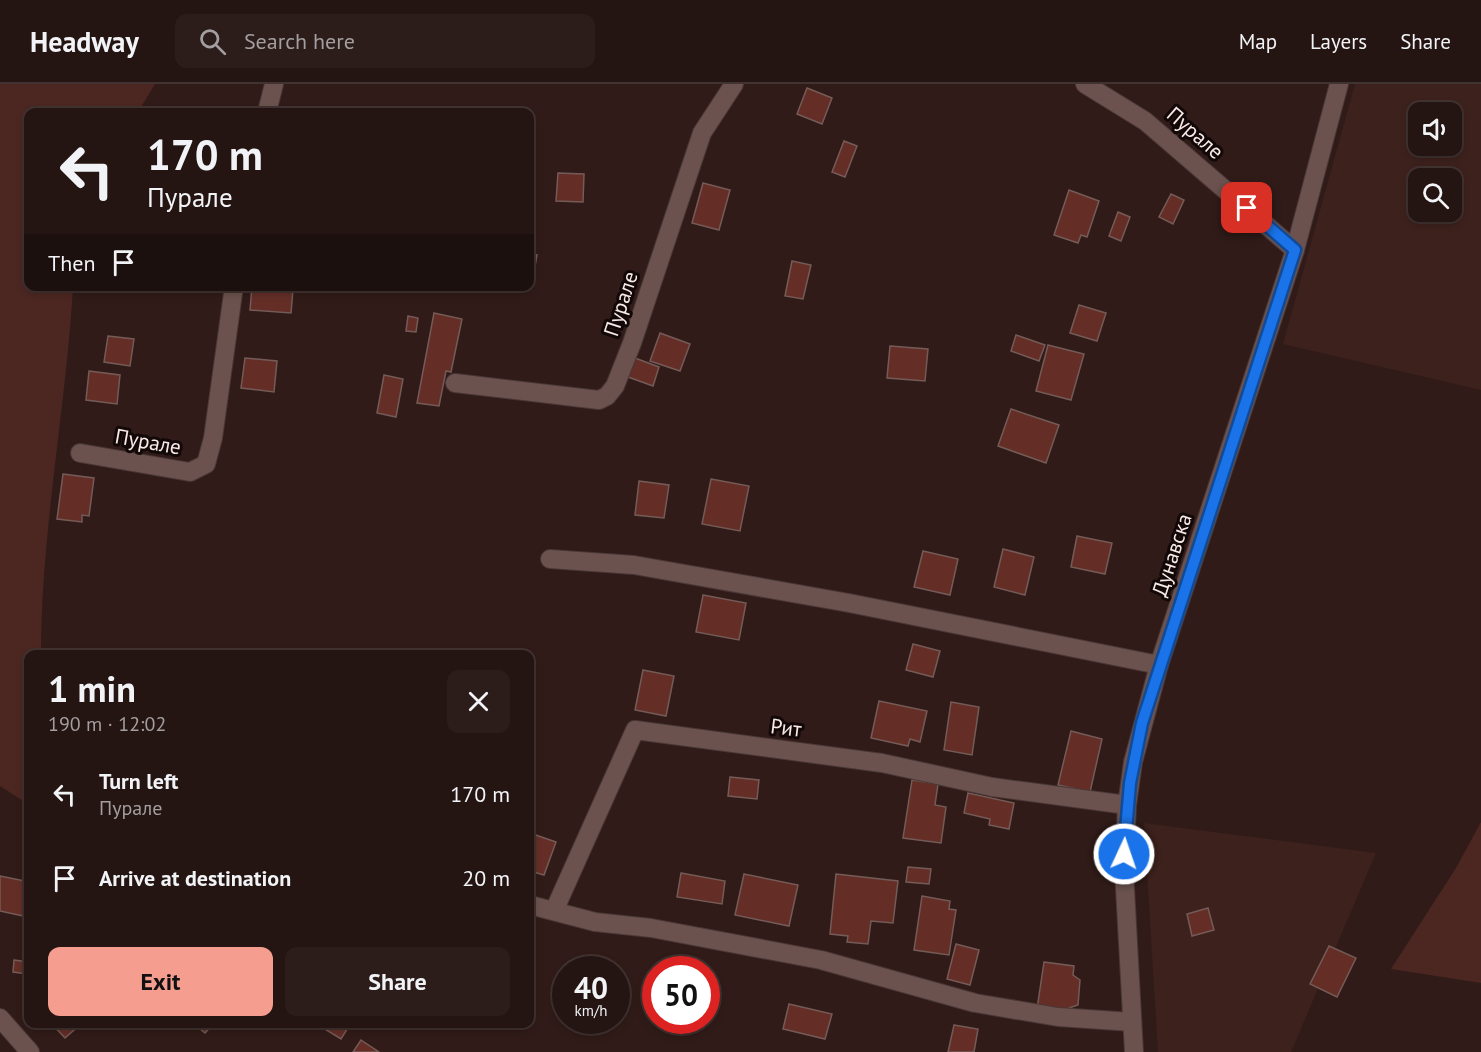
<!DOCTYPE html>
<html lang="en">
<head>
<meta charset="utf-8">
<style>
	body { margin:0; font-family:"PT Sans",sans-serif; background:#2c1d1b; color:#f1f3f6; height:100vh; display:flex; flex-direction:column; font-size:22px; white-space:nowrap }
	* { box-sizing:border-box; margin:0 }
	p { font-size:20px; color:#a39e9f }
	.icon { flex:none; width:33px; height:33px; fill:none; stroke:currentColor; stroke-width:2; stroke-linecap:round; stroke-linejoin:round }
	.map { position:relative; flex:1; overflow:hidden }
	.side { position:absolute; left:24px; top:566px; width:510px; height:378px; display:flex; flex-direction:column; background:#241412; border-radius:12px; box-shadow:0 3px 9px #0003,0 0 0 2px #413332 }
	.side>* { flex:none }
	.hud { position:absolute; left:24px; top:24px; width:510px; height:183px; border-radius:12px; box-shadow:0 3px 9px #0003,0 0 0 2px #413332; background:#241412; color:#f1f3f6; overflow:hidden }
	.fabs { position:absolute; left:1408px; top:18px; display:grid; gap:12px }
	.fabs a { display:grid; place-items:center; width:54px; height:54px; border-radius:12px; background:#241412; box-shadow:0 3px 9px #0003,0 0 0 2px #413332; font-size:30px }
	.speed { position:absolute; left:552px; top:872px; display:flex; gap:12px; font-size:30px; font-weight:700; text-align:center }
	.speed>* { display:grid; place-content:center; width:78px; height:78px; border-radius:50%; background:#241412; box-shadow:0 3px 9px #0003,0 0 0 2px #413332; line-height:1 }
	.speed small { font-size:15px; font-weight:400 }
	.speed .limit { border:9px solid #d22; background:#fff; color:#111 }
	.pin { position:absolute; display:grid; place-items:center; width:51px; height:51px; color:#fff; margin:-26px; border-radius:12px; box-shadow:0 3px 9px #0006 }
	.me { position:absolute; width:66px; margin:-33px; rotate:3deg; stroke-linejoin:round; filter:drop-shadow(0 0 4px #0008) }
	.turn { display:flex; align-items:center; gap:21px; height:126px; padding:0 24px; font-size:27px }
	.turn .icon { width:78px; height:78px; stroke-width:2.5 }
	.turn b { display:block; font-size:42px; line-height:51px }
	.then { display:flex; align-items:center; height:57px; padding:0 24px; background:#0003; gap:12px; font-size:22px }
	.round { display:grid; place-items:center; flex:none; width:63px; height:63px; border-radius:12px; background:#2c1d1b }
	.overview { display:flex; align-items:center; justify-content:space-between; height:102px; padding:0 24px }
	h1 { font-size:36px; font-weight:800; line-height:45px }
	.primary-button { display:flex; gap:12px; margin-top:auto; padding:12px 24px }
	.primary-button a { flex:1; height:69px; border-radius:12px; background:#f59d8f; color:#111; font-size:24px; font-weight:800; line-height:69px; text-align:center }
	.primary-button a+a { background:#2c1d1b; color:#f1f3f6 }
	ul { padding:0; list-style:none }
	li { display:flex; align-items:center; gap:18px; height:84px; padding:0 24px }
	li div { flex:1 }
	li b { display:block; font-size:22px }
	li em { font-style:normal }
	header { display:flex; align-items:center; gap:36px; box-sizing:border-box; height:84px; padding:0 30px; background:#241412; border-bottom:2px solid #413332 }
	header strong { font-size:28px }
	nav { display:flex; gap:33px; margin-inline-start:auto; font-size:21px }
	.search { width:420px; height:54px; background:#2c1d1b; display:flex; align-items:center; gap:15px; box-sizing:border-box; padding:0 21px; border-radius:12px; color:#a39e9f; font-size:22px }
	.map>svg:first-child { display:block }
	.built { fill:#3d211d; fill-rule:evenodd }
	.green { fill:#4c2722 }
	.building { fill:#642e27; stroke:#745b57; stroke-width:1.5 }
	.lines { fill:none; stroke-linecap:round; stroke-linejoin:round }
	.street-casing { stroke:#493736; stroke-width:20 }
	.secondary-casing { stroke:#493736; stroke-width:20 }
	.street { stroke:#6b524e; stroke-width:18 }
	.secondary { stroke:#6b524e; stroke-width:18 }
	.route-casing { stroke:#114b97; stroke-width:15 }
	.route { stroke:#1a73e8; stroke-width:10 }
	.labels { text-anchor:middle; stroke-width:6; stroke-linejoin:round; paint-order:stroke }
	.street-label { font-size:21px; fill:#f9eae8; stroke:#110807 }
</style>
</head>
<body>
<header>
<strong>Headway</strong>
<div class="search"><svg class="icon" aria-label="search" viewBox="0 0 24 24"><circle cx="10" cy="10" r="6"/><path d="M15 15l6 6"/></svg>Search here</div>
<nav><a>Map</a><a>Layers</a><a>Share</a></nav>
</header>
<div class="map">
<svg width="1481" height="968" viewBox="0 0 1481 968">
	<rect width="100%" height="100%" fill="#301b18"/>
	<g class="built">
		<path d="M1355,0H1481V306L1283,260ZM1419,28H1452V62H1419ZM1419,94H1452V128H1419Z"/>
		<path d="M1144,739L1376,769L1291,968H1158Z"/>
	</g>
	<g class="green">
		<path d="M0,0H155L138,28H28V202L73,203C66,325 41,447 41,570H28V720L0,702Z"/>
		<path d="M1481,738V899L1391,885L1456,784Z"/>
	</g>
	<g class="building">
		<path d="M807,4L832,14L822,40L797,30Z"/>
		<path d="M844,57L857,62L845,93L832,88Z"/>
		<path d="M558,89L584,90L583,118L556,117Z"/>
		<path d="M703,99L730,106L719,146L692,139Z"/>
		<path d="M1069,106L1099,117L1087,153L1081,151L1078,159L1054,151Z"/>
		<path d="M1171,110L1184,116L1173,140L1159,133Z"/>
		<path d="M1118,128L1130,133L1121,157L1109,152Z"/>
		<path d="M530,170L537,171L531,204L523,202H530Z"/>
		<path d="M792,177L811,181L803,215L785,212Z"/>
		<path d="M252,202L293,205L291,229L250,226Z"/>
		<path d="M1079,221L1106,229L1097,257L1070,249Z"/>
		<path d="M434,229L462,235L451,288L446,287L439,322L417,319Z"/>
		<path d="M408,232L418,234L416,248L406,247Z"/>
		<path d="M660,249L690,260L680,287L650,277Z"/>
		<path d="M1016,251L1045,261L1039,277L1011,267Z"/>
		<path d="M108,252L134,255L130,282L104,278Z"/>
		<path d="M1048,261L1084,270L1071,316L1036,307Z"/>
		<path d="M890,262L928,265L925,297L887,294Z"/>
		<path d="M245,274L277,277L274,308L241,304Z"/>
		<path d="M635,274L659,283L653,302L628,293Z"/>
		<path d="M89,287L120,291L117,320L86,316Z"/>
		<path d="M384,291L403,295L396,333L377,329Z"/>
		<path d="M1011,325L1059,341L1046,379L998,362Z"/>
		<path d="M63,390L94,394L89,432L82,431V438L57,435Z"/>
		<path d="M711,395L749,402L740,447L702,440Z"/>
		<path d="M639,397L669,401L664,434L635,431Z"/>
		<path d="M1077,452L1112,459L1105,490L1071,483Z"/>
		<path d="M1003,465L1034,473L1025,511L994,503Z"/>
		<path d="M923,467L958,475L950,511L914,503Z"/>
		<path d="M703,511L746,519L739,556L696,548Z"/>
		<path d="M913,560L940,567L933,593L906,586Z"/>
		<path d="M643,586L674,592L666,632L635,626Z"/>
		<path d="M879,617L927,627L920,658L910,655L908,662L871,654Z"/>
		<path d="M951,618L979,623L972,671L944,666Z"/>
		<path d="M1071,647L1102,655L1090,708L1058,701Z"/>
		<path d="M730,693L759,696L757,715L728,712Z"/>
		<path d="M912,696L938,700L935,721L946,723L941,759L903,754Z"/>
		<path d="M968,709L1014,719L1009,745L989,741L990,735L964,729Z"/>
		<path d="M530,749L556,758L544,791L530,787Z"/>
		<path d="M908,783L931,785L929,800L906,798Z"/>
		<path d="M681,789L725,797L722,820L677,813Z"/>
		<path d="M744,790L798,801L789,842L735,831Z"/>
		<path d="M836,790L898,797L893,839L871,837L868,860L847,858L848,852L830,850Z"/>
		<path d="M0,792L25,797L23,805L28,806V833L0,827Z"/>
		<path d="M922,812L950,817L949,825L956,826L949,871L914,866Z"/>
		<path d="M1208,824L1214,846L1192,852L1187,830Z"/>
		<path d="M956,860L979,866L970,901L947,895Z"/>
		<path d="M1329,862L1356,874L1337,913L1310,900Z"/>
		<path d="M14,876L28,878V890L13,888Z"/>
		<path d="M1044,878L1074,882L1073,891L1080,896L1078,921L1069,924L1068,930L1037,925Z"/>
		<path d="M789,920L832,930L825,955L783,945Z"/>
		<path d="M51,939H82L65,954Z"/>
		<path d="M193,939H214L205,949Z"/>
		<path d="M315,939H351L341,955Z"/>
		<path d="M954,941L978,945L974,968H948Z"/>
		<path d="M361,956L379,968H353Z"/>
	</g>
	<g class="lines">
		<defs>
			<g id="street">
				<path d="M1085,0L1145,37L1295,166"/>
				<path d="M267,28L274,0"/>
				<path d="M455,299L599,316L607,312L615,302L632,259L702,49L734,0"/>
				<path d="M80,369L190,388L206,380L213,354L234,202"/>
				<path d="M550,475L634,481L849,519L1159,581"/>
				<path d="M530,821L595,838L651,844L821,876L975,919L1058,933L1132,938"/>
				<path d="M554,827L635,646L882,679L992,703L1127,721"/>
				<path d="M0,934L30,968"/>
			</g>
			<path id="secondary" d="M1134,968L1124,786L1127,721L1133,678L1159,581L1295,166L1339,0"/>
		</defs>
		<use href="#street" class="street-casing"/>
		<use href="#secondary" class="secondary-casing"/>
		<use href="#street" class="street"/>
		<use href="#secondary" class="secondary"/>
	</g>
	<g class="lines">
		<defs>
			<path id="route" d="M1124,770L1130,699L1142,639L1295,166L1247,124"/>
		</defs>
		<use href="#route" class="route-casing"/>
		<use href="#route" class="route"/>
	</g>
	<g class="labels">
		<g class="street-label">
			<text transform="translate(1195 49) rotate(41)" y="7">Пурале</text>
			<text transform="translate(621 220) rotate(-72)" y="7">Пурале</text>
			<text transform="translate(148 358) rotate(10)" y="7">Пурале</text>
			<text transform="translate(1172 471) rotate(-72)" y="7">Дунавска</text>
			<text transform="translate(786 644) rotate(7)" y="7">Рит</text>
		</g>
	</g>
</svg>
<div class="fabs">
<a><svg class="icon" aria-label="sound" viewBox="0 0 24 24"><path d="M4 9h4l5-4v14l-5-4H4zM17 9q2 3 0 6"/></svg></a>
<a><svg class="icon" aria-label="search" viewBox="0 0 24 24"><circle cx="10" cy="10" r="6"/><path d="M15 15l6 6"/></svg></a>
</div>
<div class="speed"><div>40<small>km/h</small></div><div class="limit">50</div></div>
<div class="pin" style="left:1247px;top:124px;background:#d93025"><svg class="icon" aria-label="arrive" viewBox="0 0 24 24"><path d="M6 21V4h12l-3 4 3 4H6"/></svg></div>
<svg class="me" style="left:1124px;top:770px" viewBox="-20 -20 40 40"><circle r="17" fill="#1a73e8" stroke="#fff" stroke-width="3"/><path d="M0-11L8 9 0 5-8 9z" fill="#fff"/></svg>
<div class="hud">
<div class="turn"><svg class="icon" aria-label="left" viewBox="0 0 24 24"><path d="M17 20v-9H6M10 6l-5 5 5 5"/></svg><div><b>170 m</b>Пурале</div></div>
<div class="then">Then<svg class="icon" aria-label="arrive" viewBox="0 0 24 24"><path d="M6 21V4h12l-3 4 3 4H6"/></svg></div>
</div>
<section class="side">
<div class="overview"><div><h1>1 min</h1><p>190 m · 12:02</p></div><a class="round"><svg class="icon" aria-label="close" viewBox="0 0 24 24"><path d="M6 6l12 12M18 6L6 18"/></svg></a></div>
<ul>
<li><svg class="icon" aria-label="left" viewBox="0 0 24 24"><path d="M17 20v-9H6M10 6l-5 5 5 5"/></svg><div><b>Turn left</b><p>Пурале</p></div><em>170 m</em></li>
<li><svg class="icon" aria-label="arrive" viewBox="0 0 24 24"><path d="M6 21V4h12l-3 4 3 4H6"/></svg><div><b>Arrive at destination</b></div><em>20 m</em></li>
</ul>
<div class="primary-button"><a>Exit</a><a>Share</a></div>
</section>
</div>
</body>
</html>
